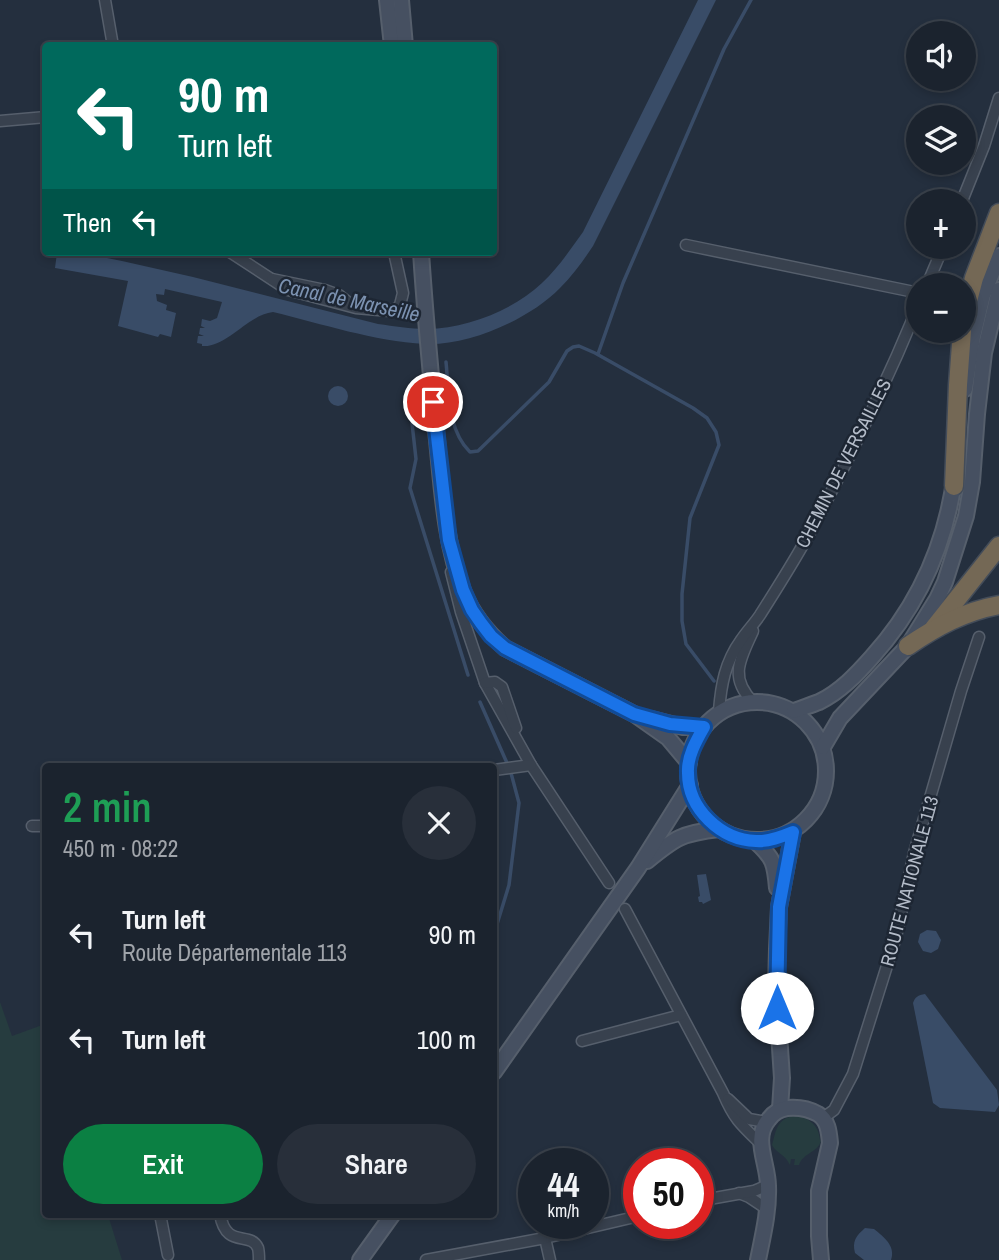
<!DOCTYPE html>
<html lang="en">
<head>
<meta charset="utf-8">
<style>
	body { margin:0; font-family:"Archivo Narrow",sans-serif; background:#282f3a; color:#f1f3f6; height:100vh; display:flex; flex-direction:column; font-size:26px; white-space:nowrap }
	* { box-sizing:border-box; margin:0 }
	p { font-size:23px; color:#a0a4aa }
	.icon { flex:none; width:38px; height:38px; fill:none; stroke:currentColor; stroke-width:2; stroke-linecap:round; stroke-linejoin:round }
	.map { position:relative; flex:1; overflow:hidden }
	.details { position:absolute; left:42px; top:763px; width:455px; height:455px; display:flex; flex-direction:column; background:#1b232e; border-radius:7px; box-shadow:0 4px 10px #0003,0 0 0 2px #39404a }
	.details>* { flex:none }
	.hud { position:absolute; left:42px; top:42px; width:455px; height:214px; border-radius:7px; box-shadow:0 4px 10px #0003,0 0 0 2px #39404a; background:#00695c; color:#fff; overflow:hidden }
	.fabs { position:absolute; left:906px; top:21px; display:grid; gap:14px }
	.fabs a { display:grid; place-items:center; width:70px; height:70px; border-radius:50%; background:#1b232e; box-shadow:0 4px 10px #0003,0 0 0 2px #39404a; font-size:35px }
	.speed { position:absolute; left:518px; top:1148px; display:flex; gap:14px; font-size:35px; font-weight:700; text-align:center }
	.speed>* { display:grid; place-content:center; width:91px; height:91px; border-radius:50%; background:#1b232e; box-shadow:0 4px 10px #0003,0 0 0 2px #39404a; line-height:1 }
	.speed small { font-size:18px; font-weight:400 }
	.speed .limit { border:10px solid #d22; background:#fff; color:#111 }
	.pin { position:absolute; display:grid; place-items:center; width:60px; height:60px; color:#fff; margin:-30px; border:4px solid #fff; border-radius:50%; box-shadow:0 2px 7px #0007 }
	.me { position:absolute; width:77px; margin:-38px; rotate:0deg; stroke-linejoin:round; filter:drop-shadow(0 0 5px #0008) }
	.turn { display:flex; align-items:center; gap:24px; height:147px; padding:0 21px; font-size:32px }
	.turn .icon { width:91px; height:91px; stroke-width:2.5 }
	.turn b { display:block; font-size:49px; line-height:60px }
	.then { display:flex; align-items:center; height:66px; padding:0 21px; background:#0003; gap:14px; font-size:26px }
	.round { display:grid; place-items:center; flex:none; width:74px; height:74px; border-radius:37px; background:#282f3a }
	.head { display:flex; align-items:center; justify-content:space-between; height:119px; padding:0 21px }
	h1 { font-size:42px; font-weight:600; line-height:52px; color:#1e9e55 }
	.primary-button { display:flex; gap:14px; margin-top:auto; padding:14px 21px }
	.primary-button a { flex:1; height:80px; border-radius:42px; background:#0b8043; color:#fff; font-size:28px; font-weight:600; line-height:80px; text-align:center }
	.primary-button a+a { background:#282f3a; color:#f1f3f6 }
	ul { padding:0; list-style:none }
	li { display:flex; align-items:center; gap:21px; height:105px; padding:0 21px }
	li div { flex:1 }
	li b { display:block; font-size:26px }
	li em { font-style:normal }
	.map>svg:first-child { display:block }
	.green { fill:#263c3f }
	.water { fill:#394c67 }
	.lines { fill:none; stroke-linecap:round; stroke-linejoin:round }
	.stream { stroke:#394c67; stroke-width:3.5 }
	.minor-casing { stroke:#565f6c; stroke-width:13 }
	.secondary-casing { stroke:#565f6c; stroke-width:18 }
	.motorway-casing { stroke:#434c59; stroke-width:21 }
	.minor { stroke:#38414e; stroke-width:10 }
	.secondary { stroke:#465061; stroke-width:14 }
	.motorway { stroke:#746855; stroke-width:18 }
	.route-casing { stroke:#114b97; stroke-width:18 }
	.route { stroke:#1a73e8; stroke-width:12 }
	.labels { text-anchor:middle; stroke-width:5; stroke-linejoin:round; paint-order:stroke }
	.street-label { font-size:19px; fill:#b4bcc9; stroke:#1d2633 }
	.water-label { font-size:21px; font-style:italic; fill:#7c92b1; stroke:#1d2633 }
</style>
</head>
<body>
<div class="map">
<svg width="999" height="1260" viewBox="0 0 999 1260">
	<rect width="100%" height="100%" fill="#242f3e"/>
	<g class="green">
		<path d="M0,1002L12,1036L45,1024L46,1214L108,1215L122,1260H0Z"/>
		<path d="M794,1115C808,1117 819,1125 820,1140L821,1141C817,1153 803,1153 799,1165H794L795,1159H791L790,1165C784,1153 777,1154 772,1145C777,1128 776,1121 794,1115Z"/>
	</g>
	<g class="water">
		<path d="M698,0H716L593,246C583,261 573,275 560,288C530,319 469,346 425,344C373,341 323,324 273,312C247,315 227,348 202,346V344L197,343L198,336H204L199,334L200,328H205L201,326L202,319L210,321L217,318L222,302L165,289L164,295L156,294L157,301L167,305L166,310L176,313L171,337L160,334L158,337L118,326L128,281L55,268L57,253L77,252L122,261L193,277L378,324C394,326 410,329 427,329C467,328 512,311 542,283C558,268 570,250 583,232Z"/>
		<circle cx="338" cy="396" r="10"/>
		<path d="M706,874L711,900L703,904L702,902H699L698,897L700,896L697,875Z"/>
		<path d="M927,930L936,931L941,940L938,949L931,953L923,951L918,942L920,934Z"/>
		<path d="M925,994L997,1090L999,1105L995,1112L940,1108L933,1103L913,1003C915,997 918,995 925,994Z"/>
		<path d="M865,1228L874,1229C884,1237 896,1246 891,1260H864L855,1253C852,1241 856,1236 865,1228Z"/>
	</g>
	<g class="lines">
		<g class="stream">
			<path d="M598,354L623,283L724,49L751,0"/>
			<path d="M446,362C449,391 447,430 470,452L478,451L549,382L567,351L573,347L579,346L595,353L693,408L707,418L716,432L719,445L690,518L682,594V621L686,644L714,681"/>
			<path d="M412,423L416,459L410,488L468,675"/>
			<path d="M480,702L507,763"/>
			<path d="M494,934L509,885L519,803L511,773"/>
		</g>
		<defs>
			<g id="minor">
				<path d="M105,0L113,46"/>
				<path d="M0,121L46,117"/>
				<path d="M962,201L984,146L999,98"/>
				<path d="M686,245L919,293"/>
				<path d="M230,252L288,290L356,308L390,311L397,308L400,305L403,293L394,252"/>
				<path d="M272,279L325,290L339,295L353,306"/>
				<path d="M927,285L943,247"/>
				<path d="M451,572L461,612L485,683L531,765L609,883"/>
				<path d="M753,631C741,658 728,677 753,702"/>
				<path d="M485,683L495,682L502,687L516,728"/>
				<path d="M719,711C721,685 725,662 741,640C747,631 754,624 760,615C779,585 799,554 815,523C853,452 888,379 919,304"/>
				<path d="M494,770L531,765"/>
				<path d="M32,826H46"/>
				<path d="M625,909L723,1093C734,1119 741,1125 761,1144"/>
				<path d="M582,1041L681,1015"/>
				<path d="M728,1099L749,1119L766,1122"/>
				<path d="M823,1118L834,1110L853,1074L896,937L914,853L961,691L979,637"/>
				<path d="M739,1193L749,1197L767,1209"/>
				<path d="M698,1201L754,1191L768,1185"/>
				<path d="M160,1214L168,1255"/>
				<path d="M220,1214C226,1250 250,1230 258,1248C259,1252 259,1256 259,1260"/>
				<path d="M545,1238L550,1260"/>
				<path d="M426,1260L545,1238L639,1216"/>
			</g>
			<g id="secondary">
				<path d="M387,0L392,46"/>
				<path d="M401,0L405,46"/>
				<path d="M421,252C425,315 431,377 437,440C442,490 445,545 464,593C473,615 487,632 505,648L634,714L668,738L689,763"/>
				<path d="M965,389L973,337L983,295L999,256"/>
				<circle cx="757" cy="771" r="69"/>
				<path d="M794,711C802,708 811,705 819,702C840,692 857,674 872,657C918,606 946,544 955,475"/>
				<path d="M651,719L683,727H704"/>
				<path d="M823,747L840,718L908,646L937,599L945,582L966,516L972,482L977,414L984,353L999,290"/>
				<path d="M755,841C774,858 775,864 777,888"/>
				<path d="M647,861C675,838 682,833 719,829"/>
				<path d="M494,1072L638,868L690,785"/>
				<path d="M780,1109L782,1078L776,988L777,949L779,907L793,832"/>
				<path d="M360,1260L393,1214"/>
				<path d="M758,1260C763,1235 769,1211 768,1186C768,1163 752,1138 769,1119C774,1112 779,1110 787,1108C797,1107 809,1109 818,1114C828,1120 829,1132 830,1143L819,1191V1236L821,1260"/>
			</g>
			<g id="motorway">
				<path d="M964,316L974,278L999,213"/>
				<path d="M954,486L958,385L962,331"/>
				<path d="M934,628L999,546"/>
				<path d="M908,646C936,627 965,611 999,605"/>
			</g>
		</defs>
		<use href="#minor" class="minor-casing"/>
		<use href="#secondary" class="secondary-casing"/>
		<use href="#motorway" class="motorway-casing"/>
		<use href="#minor" class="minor"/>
		<use href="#secondary" class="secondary"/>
		<use href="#motorway" class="motorway"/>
	</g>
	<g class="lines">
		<defs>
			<path id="route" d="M433,402L449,540L463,590L472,610L481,623L491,636L505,648L634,714L670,724L704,727C696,741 687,757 688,773C688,809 721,840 756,841C768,842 781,837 793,832L779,907L777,1008"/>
		</defs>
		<use href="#route" class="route-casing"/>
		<use href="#route" class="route"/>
	</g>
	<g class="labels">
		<g class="street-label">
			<text transform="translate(843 463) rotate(-63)" y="7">CHEMIN DE VERSAILLES</text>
			<text transform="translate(909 881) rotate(-75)" y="7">ROUTE NATIONALE 113</text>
		</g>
		<g class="water-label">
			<text transform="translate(349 300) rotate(12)" y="7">Canal de Marseille</text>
		</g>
	</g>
</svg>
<div class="fabs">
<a><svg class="icon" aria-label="sound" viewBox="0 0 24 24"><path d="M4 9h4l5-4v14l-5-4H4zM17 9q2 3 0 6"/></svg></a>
<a><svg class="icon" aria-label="layers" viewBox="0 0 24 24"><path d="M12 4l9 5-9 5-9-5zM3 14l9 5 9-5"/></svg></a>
<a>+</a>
<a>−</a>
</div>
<div class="speed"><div>44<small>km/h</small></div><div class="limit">50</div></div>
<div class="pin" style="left:433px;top:402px;background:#d93025"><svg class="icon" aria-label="arrive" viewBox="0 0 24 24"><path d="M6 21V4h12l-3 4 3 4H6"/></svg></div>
<svg class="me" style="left:777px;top:1008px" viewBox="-20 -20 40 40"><circle r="19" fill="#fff"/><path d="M0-13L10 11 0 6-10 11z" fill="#1a73e8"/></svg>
<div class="hud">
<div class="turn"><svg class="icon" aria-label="left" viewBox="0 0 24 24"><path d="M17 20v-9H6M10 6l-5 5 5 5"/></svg><div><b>90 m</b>Turn left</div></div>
<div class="then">Then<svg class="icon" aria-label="left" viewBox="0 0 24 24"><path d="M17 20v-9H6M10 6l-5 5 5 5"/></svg></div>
</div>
<section class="details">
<div class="head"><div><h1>2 min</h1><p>450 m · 08:22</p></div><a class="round"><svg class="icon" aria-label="close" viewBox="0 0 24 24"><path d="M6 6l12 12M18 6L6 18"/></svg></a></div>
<ul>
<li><svg class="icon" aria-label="left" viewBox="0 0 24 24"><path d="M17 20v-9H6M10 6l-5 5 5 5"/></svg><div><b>Turn left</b><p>Route Départementale 113</p></div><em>90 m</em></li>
<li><svg class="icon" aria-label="left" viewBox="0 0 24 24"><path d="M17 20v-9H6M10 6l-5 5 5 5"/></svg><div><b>Turn left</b></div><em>100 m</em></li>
</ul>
<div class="primary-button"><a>Exit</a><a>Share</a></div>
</section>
</div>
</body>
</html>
